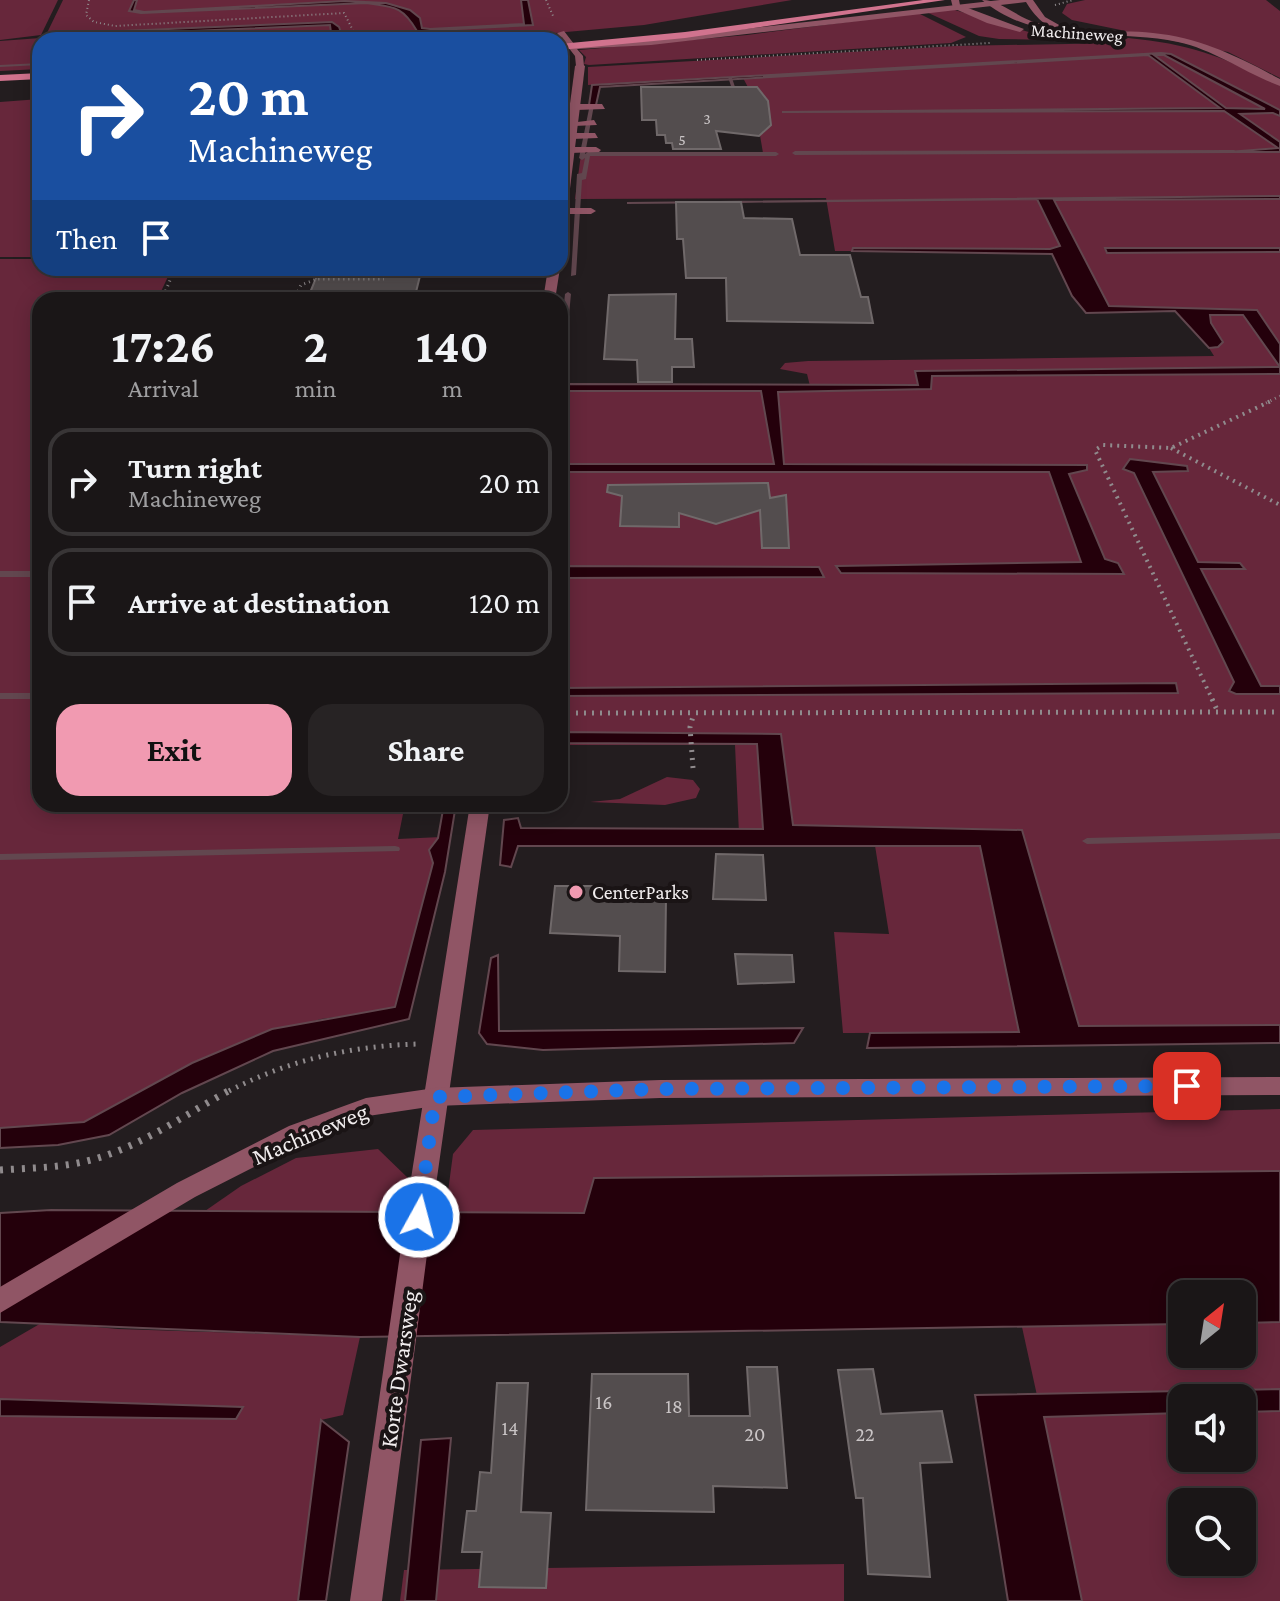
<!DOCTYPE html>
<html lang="en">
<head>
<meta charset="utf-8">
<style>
	body { margin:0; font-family:"Crimson Pro",serif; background:#272324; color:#f1f3f6; height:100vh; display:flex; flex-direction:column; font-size:30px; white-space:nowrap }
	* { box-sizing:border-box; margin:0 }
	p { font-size:26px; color:#9f9fa1 }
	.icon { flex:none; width:44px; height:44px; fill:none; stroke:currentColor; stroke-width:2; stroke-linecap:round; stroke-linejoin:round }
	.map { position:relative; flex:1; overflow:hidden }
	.sheet { position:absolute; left:32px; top:292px; width:536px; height:520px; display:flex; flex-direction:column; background:#1a1617; border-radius:24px; box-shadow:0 4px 20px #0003,0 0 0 2px #383536 }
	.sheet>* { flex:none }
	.banner { position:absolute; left:32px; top:32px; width:536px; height:244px; border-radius:24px; box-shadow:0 4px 20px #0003,0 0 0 2px #383536; background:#1a4fa0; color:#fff; overflow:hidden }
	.needle { width:52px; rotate:30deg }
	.fabs { position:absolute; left:1168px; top:1280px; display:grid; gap:16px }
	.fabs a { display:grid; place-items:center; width:88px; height:88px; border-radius:16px; background:#1a1617; box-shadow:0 4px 20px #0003,0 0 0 2px #383536; font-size:40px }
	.pin { position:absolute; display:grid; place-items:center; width:68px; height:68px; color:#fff; margin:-34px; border-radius:16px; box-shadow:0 4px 12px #0006 }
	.me { position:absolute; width:88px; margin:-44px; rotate:7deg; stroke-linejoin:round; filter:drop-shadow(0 0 6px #0008) }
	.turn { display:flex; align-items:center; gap:28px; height:168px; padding:0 24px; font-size:36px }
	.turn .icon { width:104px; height:104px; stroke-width:2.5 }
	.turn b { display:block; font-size:56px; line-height:68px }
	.then { display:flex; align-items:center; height:76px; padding:0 24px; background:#0003; gap:16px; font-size:30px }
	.eta { display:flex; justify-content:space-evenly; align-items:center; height:136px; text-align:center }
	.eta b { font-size:48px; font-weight:700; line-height:56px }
	.primary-button { display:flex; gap:16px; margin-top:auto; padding:16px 24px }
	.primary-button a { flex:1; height:92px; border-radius:24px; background:#f19ab1; color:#111; font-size:32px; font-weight:700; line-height:92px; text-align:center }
	.primary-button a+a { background:#272324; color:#f1f3f6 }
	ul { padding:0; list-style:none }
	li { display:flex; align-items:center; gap:24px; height:108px; margin:0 16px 12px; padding:0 8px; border:4px solid #383536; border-radius:24px }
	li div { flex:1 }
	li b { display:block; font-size:30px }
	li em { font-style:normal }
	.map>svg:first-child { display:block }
	.green { fill:#67273b; fill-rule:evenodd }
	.water { fill:#24000b; stroke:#62474f; stroke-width:2; fill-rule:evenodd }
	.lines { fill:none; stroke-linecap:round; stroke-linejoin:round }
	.stream { fill:#62474f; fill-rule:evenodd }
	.building { fill:#534d4e; stroke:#70696a; stroke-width:2 }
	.path-far4 { stroke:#908b8d; stroke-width:2; stroke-dasharray:1 3; stroke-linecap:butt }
	.path-far3 { stroke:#908b8d; stroke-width:3; stroke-dasharray:1 4; stroke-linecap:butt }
	.path-far2 { stroke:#908b8d; stroke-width:4; stroke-dasharray:2 5; stroke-linecap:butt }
	.path-far1 { stroke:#908b8d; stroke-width:5; stroke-dasharray:2 6; stroke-linecap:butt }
	.path { stroke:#908b8d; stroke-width:7; stroke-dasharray:3 8; stroke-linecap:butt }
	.service { fill:#905565; fill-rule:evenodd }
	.minor { fill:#905565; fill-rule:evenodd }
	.tertiary { fill:#905565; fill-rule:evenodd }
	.secondary { fill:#d1738e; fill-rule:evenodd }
	.route { stroke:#1a73e8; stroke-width:14; stroke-dasharray:0 25.2 }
	.poi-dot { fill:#f19ab1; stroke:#1a1415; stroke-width:3 }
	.labels { text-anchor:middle; stroke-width:8; stroke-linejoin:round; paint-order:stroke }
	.number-label { font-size:16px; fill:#cac5c6 }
	.far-street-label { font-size:18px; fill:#f1edee; stroke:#1a1415 }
	.poi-label { font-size:20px; fill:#f1edee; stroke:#1a1415; text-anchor:start }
	.near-number-label { font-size:20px; fill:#cac5c6 }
	.near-street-label { font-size:24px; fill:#f1edee; stroke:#1a1415 }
</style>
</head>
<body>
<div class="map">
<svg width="1280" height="1601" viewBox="0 0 1280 1601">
	<rect width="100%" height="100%" fill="#231d1f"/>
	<g class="green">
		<path d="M0,0H58L41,35L0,40Z"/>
		<path d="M63,0H133L130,11L144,12L133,10L137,0H792L644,25L479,40H344L330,27L332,40H218L219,29L54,37V40H40V69L0,71V41L54,37L47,33Z"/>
		<path d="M1085,0H1266L1280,11V78L1228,52L1072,20L1062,13L1067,4Z"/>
		<path d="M955,10L1032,33L1113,38L1102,41L999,39L979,36L924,11Z"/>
		<path d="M918,13L966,37L951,43L589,65L584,64L586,57L579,50L747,35Z"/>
		<path d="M1128,38C1192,44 1223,57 1280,85V344L1257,310L1109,306L1050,249L853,248L852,251H835L826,198L575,199L581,154L763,153L756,112L759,108L742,76L588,85V67L956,46L1120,43Z"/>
		<path d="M40,99V257H0V102Z"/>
		<path d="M0,259H40V268H172L157,300H40V804H405L398,839L441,837L411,1007L321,1019L267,1034L83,1134L0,1142Z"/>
		<path d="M1210,314L1243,315L1280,367L916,371L919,385L810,386L807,374L780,369L785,363L808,361L1214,356L1209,348L1218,347L1223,341L1211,323Z"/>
		<path d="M1280,374V1032L843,1033L834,932L889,934L873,833L739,834L735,745H560V384L761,391L782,459L778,392L930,388L931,376Z"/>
		<path d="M667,777L693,780L700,789L696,798L665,805L590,802L620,799Z"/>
		<path d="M1280,1109V1171L594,1178L585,1213L445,1214L453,1154L473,1130Z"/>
		<path d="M378,1149L409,1179L398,1212L205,1211L241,1186L296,1158Z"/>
		<path d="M43,1322L118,1329L360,1337L343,1415L321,1420L298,1601H0V1347Z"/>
		<path d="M1280,1322V1601H1082L1022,1327L1182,1324V1354H1242V1323ZM1182,1398H1242V1458H1182ZM1182,1502H1242V1562H1182Z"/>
		<path d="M844,1564V1601H400L404,1570Z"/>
	</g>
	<g class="water">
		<path d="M134,0H137L134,10L144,12L345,1L386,3L410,10L420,18L422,28L430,29L524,24L521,0H528L533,25L417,31C402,5 393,7 366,3L141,13L129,11Z"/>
		<path d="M332,22L339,27L344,40H332L330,25L72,36L75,33Z"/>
		<path d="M1161,53L1171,54L1280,110V116L1273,113L1240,114L1280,142V152H1228L1278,148L1224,111L782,112L1220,108L1148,55L600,87L596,105H589L592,85ZM1154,55H1164L1265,109L1226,108Z"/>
		<path d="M1280,196V199L1054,200L1109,306L1257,310L1280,344V367L1243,315H1210L1211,323L1223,342L1218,347L1209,348L1175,311L1086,313L1072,296L1052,254L852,251L853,248L1050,249L1060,246L1037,199L627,203Z"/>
		<path d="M1105,248H1280V252L1107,253Z"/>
		<path d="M1280,367V374L932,376L931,389L778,392L784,464L1087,465V470L1069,474L1105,559L1118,563L1124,574L841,573L836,566L1081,562L1049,472H560V464H774L761,391H560V384L918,385L915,371Z"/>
		<path d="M1130,459L1187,466L1188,471L1153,472L1198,562L1240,563L1245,569H1201L1261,686H1280V694H1236L1229,691L1234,682L1134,473L1123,469Z"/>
		<path d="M560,566L819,567L824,577L560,578Z"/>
		<path d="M1176,683L1178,693L560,696V688Z"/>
		<path d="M560,732L781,734L793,825L1022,830L1079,1026L1280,1025V1043L867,1048L870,1033L1019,1032L980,846H518L511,867L500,865L504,820L518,818L521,828L763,829L757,744L560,743Z"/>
		<path d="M444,804H456L445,872L409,1019L273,1051L182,1093L109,1135L58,1145L0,1148V1128L84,1122L192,1063L272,1029L395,1007L433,863L429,850L438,838Z"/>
		<path d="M498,955L499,1031L803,1028L794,1043L543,1050L487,1044L479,1033L491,958Z"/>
		<path d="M1280,1171V1322L1242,1323V1294H1182V1324L360,1337L0,1322V1213L51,1210L584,1213L594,1178Z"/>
		<path d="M1280,1389V1411L1242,1412V1398H1182V1413L1044,1417L1082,1601H1008L975,1395Z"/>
		<path d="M0,1399L243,1407L236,1419L0,1416Z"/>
		<path d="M321,1420L349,1442L326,1601H298Z"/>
		<path d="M451,1438L436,1601H405L421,1440Z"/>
	</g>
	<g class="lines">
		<g class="stream">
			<path d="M40,63V65L0,67V65Z"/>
			<path d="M728,77L732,78L735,87L731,86Z"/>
			<path d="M590,104L594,105L585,154L588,152H776L779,154L776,156H590L586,179L582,180L576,275L571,276L577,174L582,173L585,158L582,160L579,158Z"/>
			<path d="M1234,150L1237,152L1236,153L795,155L792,153L795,151Z"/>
			<path d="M568,292L571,294L564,367L561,369L560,343L565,294Z"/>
			<rect x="0" y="571" width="40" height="6"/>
			<rect x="0" y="693" width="40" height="6"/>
			<path d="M1280,833V839L1087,844L1082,841L1087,838Z"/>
			<path d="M395,846L399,847L400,849L399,851L0,860V854Z"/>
		</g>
	</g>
	<g class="building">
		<path d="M641,87H757L768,101L771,125L759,136L716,131L721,149H673L672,143H666L665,135H657L656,120H642Z"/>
		<path d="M676,202H741L744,218L792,219L800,255H850L861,297H868L873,323L727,321L726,278H686L683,239H677Z"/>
		<path d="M320,268H422L414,300H307Z"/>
		<path d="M676,294L675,339H692L694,367H672V382H638L637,360L604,359L609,295Z"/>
		<path d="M768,483L770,498L786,495L789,548H762L760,510L716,524L679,513V527L620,526L622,496L607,492L608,485Z"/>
		<path d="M716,854L763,855L766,900L713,899Z"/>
		<path d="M555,886H597V897L666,898L665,972L619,971L620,936L550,933Z"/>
		<path d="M735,954L792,955L794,982L738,984Z"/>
		<path d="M747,1367H777L787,1488L713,1486L714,1512L586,1510L592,1374H688L689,1416H750Z"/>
		<path d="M873,1369L881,1414L942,1411L952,1462L920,1463L930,1577L868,1574L863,1498H856L838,1370Z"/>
		<path d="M497,1383H528L521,1512L551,1513L546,1588L479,1587L482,1552H462L467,1511H476L480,1472L491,1473Z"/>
	</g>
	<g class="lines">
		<g class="path-far4">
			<path d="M89,0L86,15L94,22L115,26L344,13L358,40"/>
			<path d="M546,0L554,18"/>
			<path d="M1055,5L1073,0"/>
			<path d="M489,40L543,34"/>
			<path d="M697,60L990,43"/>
		</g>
		<g class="path-far3">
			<path d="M367,268L366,273L379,277"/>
			<path d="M162,300L175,268"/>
			<path d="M294,300L301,285L317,279H384"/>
			<path d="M1266,403L1280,396"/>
		</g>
		<g class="path-far2">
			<path d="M1171,448L1280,505"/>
			<path d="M1213,701L1095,450L1103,445L1171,448L1271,401"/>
		</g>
		<g class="path-far1">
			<path d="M1212,699L1218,712"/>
			<path d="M560,713L1280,712"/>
			<path d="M693,768L690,727L694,713"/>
			<path d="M229,1091C289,1060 350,1046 418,1044"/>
		</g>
		<path class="path" d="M0,1170C29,1168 59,1168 87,1161C140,1148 185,1114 232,1089"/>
		<g class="service">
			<path d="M1000,0H1033L1045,17L1068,30C1052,35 1034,16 1026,2L651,45L577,49L583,56L584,66L580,68L576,66L575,56L557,33L564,31L574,44L620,43Z"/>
			<path d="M602,104L605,109L576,110L572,107L576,104Z"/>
			<path d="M594,120L597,125L574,126L569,123Z"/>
			<path d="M595,133L598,138L572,139L567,136L572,133Z"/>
			<path d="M596,147L601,150L599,152L570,153L565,150L570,147Z"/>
			<path d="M561,208H591L596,211L591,214H561Z"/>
		</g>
		<g class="minor">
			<path d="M580,63L585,66L566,221L560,224V179L575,66Z"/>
			<path d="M548,268H560L555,300H543Z"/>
			<path d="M470,804H490L436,1185L382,1601H350L410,1185Z"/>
		</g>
		<g class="tertiary">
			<path d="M951,0H959L960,5L1024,29L1020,32L987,23L953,8Z"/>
			<path d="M982,0C1001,0 1018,18 1037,23C1075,33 1115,29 1153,33C1196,37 1236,55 1274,76L1280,79V86C1245,73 1215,50 1178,42C1111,28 1039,47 982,0Z"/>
			<path d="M1280,1077V1095L660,1098L435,1106L368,1116L307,1140L195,1197L0,1313V1287L177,1183L289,1126L366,1098L435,1088L660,1080Z"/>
		</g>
		<g class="secondary">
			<path d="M923,0H945L685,38L560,50V44L685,32Z"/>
			<path d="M40,73V79L0,81V75Z"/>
		</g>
	</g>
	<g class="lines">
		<path class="route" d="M419,1217L435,1097L660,1089L1187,1086"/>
	</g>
	<circle class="poi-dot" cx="576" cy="892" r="8"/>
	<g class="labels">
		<g class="number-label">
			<text x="707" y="124">3</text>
			<text x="682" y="145">5</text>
		</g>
		<g class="far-street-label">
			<text transform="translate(1077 33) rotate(4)" y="6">Machineweg</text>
		</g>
		<g class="poi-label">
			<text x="592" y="899">CenterParks</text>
		</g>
		<g class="near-number-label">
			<text x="604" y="1409">16</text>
			<text x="674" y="1413">18</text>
			<text x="510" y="1435">14</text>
			<text x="755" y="1441">20</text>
			<text x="865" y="1441">22</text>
		</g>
		<g class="near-street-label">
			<text transform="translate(310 1134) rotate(-23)" y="8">Machineweg</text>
			<text transform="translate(399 1369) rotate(-82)" y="8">Korte Dwarsweg</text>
		</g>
	</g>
</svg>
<div class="fabs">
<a><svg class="needle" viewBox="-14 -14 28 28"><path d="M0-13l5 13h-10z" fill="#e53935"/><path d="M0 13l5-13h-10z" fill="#9f9fa1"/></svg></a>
<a><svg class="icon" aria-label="sound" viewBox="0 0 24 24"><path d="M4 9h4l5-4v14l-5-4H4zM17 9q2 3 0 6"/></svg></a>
<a><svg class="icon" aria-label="search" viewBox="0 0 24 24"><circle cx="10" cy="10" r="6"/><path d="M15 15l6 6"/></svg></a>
</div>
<div class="pin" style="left:1187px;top:1086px;background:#d93025"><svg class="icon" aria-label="arrive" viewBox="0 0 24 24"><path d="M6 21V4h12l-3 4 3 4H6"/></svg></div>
<svg class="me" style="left:419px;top:1217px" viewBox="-20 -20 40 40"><circle r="17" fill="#1a73e8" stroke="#fff" stroke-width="3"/><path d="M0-11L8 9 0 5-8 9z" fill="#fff"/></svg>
<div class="banner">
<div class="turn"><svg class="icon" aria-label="right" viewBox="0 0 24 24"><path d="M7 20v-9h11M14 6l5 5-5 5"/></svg><div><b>20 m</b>Machineweg</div></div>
<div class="then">Then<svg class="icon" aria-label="arrive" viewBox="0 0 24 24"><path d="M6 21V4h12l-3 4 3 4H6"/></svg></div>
</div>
<section class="sheet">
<div class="eta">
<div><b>17:26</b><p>Arrival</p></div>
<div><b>2</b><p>min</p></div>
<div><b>140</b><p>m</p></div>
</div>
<ul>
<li><svg class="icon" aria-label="right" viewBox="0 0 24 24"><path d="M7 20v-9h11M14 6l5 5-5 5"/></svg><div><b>Turn right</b><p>Machineweg</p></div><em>20 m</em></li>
<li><svg class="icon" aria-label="arrive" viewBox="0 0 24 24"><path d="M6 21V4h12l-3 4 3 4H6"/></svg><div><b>Arrive at destination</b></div><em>120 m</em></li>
</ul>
<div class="primary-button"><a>Exit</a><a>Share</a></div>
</section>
</div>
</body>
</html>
